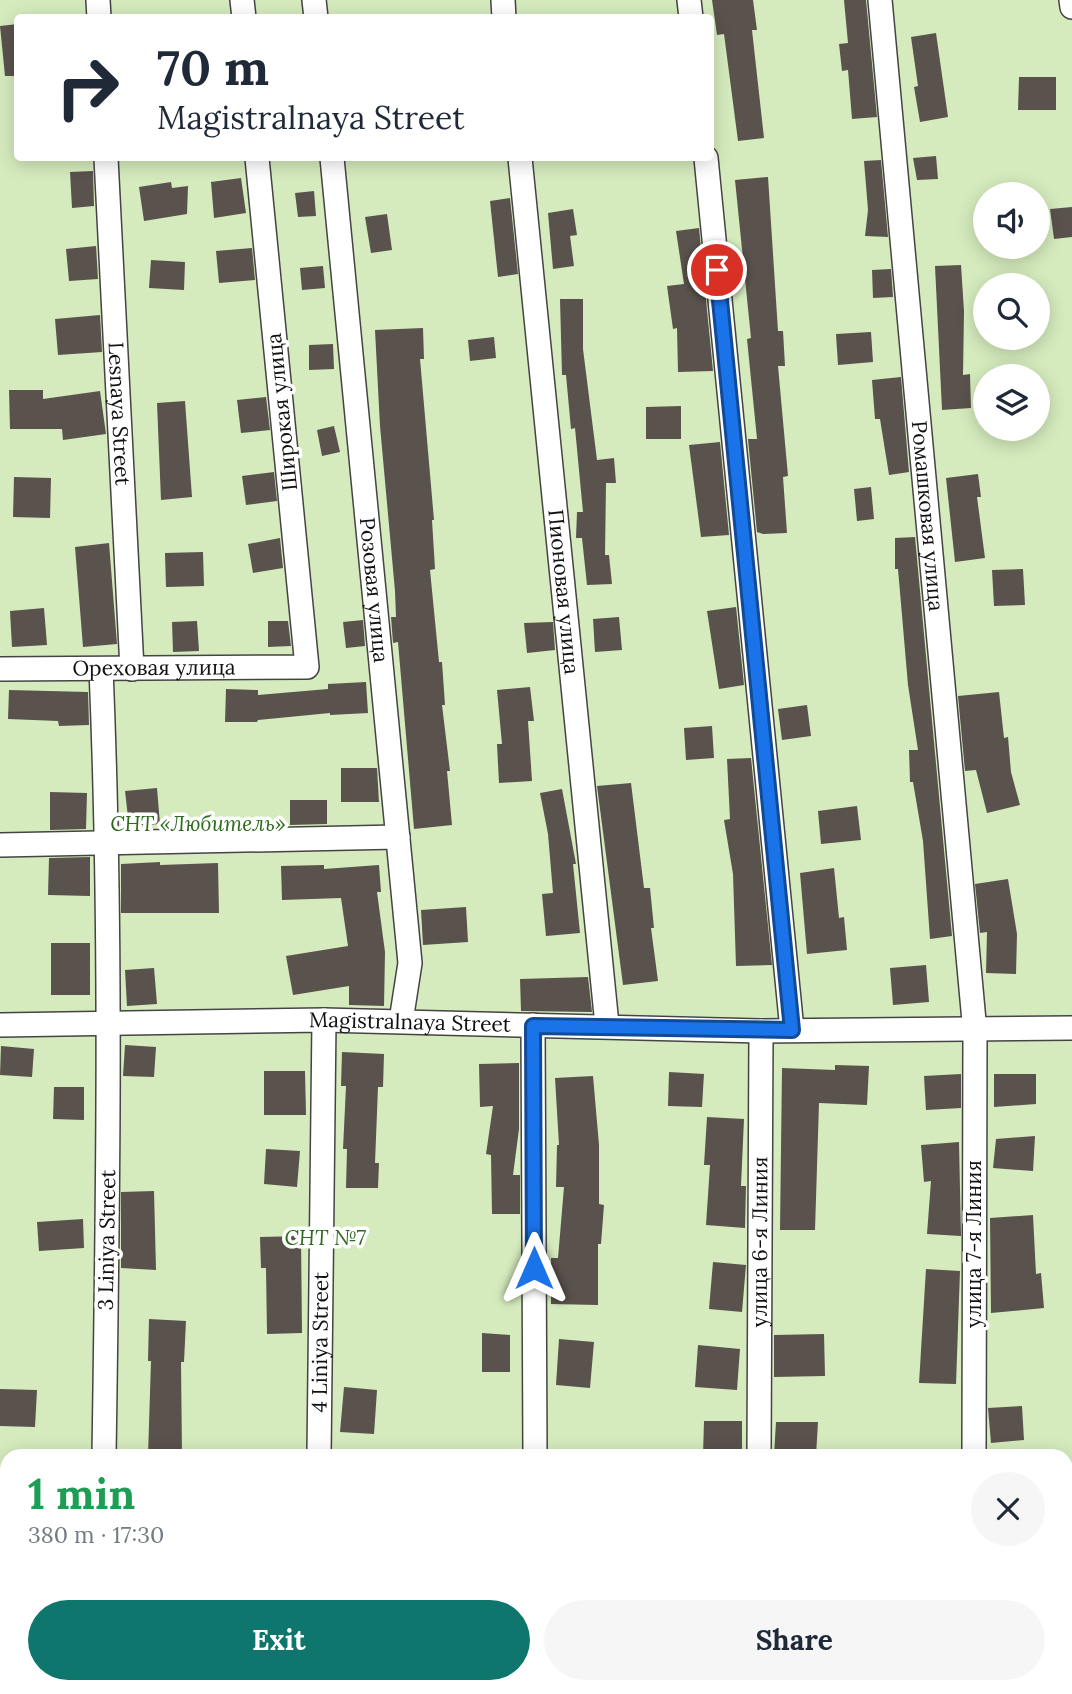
<!DOCTYPE html>
<html lang="en">
<head>
<meta charset="utf-8">
<style>
	body { margin:0; font-family:Lora,serif; background:#f6f6f7; color:#1f2937; height:100vh; display:flex; flex-direction:column; font-size:26px; white-space:nowrap }
	* { box-sizing:border-box; margin:0 }
	p { font-size:23px; color:#747a83 }
	.icon { flex:none; width:38px; height:38px; fill:none; stroke:currentColor; stroke-width:2; stroke-linecap:round; stroke-linejoin:round }
	.map { position:relative; flex:1; overflow:hidden }
	.details { position:absolute; left:0px; top:1449px; width:1073px; height:245px; display:flex; flex-direction:column; background:#fff; border-radius:21px 21px 0 0; box-shadow:0 4px 18px #0003 }
	.details>* { flex:none }
	.banner { position:absolute; left:14px; top:14px; width:700px; height:147px; border-radius:7px; box-shadow:0 4px 18px #0003; background:#fff; color:#1f2937; overflow:hidden }
	.buttons { position:absolute; left:973px; top:182px; display:grid; gap:14px }
	.buttons a { display:grid; place-items:center; width:77px; height:77px; border-radius:50%; background:#fff; box-shadow:0 4px 18px #0003; font-size:35px }
	.pin { position:absolute; display:grid; place-items:center; width:60px; height:60px; color:#fff; margin:-30px; border:4px solid #fff; border-radius:50%; box-shadow:0 2px 7px #0007 }
	.me { position:absolute; width:77px; margin:-38px; rotate:0deg; stroke-linejoin:round; filter:drop-shadow(0 0 5px #0008) }
	.turn { display:flex; align-items:center; gap:24px; height:147px; padding:0 28px; font-size:32px }
	.turn .icon { width:91px; height:91px; stroke-width:2.5 }
	.turn b { display:block; font-size:49px; line-height:60px }
	.round { display:grid; place-items:center; flex:none; width:74px; height:74px; border-radius:37px; background:#f6f6f7 }
	.headline { display:flex; align-items:center; justify-content:space-between; height:119px; padding:0 28px }
	h1 { font-size:42px; font-weight:700; line-height:52px; color:#1e9e55 }
	.cta { display:flex; gap:14px; margin-top:auto; padding:14px 28px }
	.cta a { flex:1; height:80px; border-radius:42px; background:#0f766e; color:#fff; font-size:28px; font-weight:700; line-height:80px; text-align:center }
	.cta a+a { background:#f6f6f7; color:#1f2937 }
	.map>svg:first-child { display:block }
	.green { fill:#d5ebbd; fill-rule:evenodd }
	.building { fill:#5a524d }
	.lines { fill:none; stroke-linecap:round; stroke-linejoin:round }
	.minor-casing { stroke:#444; stroke-width:26 }
	.minor { stroke:#fff; stroke-width:23 }
	.route-casing { stroke:#114b97; stroke-width:18 }
	.route { stroke:#1a73e8; stroke-width:12 }
	.labels { text-anchor:middle; stroke-width:7; stroke-linejoin:round; paint-order:stroke }
	.street-label { font-size:21px; fill:#111; stroke:#fff }
	.park-label { font-size:21px; font-style:italic; fill:#2f6b1f; stroke:#fff }
</style>
</head>
<body>
<div class="map">
<svg width="1072" height="1694" viewBox="0 0 1072 1694">
	<rect width="100%" height="100%" fill="#fffdf5"/>
	<path class="green" d="M0,0H1072V1694H0ZM18,18H710V158H18ZM985,194H1038V247H985ZM985,285H1038V338H985ZM985,376H1038V429H985ZM7,1456H1066V1687H7Z"/>
	<g class="building">
		<path d="M712,0H753L757,30H752L764,138L738,141L724,34L717,35Z"/>
		<path d="M844,0H866L877,117L852,119L848,70L842,71L839,44L848,43Z"/>
		<path d="M18,24V76H5L0,26Z"/>
		<path d="M936,33L948,117L920,122L914,87L918,86L911,37Z"/>
		<path d="M1019,77H1056V110H1018Z"/>
		<path d="M936,156L938,179L917,180L913,158Z"/>
		<path d="M881,160L888,237L865,236L868,210L864,161Z"/>
		<path d="M93,171L94,206L72,208L70,172Z"/>
		<path d="M768,177L778,331H783L785,366H778L788,476L783,477L787,533L763,534L757,532L748,439H757L747,339L751,338L735,180Z"/>
		<path d="M241,178L246,213L214,218L211,182Z"/>
		<path d="M171,182L172,188L188,186L187,214L144,221L139,187Z"/>
		<path d="M314,191L316,216L298,217L295,193Z"/>
		<path d="M510,198L518,274L498,277L490,201Z"/>
		<path d="M1072,207V237L1054,239L1050,209Z"/>
		<path d="M573,209L577,235L570,236L574,266L553,269L548,213Z"/>
		<path d="M387,214L392,250L371,253L365,217Z"/>
		<path d="M699,228L713,371L678,372L677,328L673,329L667,286L684,284L676,231Z"/>
		<path d="M96,246L98,279L69,281L66,249Z"/>
		<path d="M252,248L255,280L219,283L216,251Z"/>
		<path d="M151,260L185,262L184,290L149,288Z"/>
		<path d="M961,265L964,311L963,375L970,374L971,408L942,410L935,266Z"/>
		<path d="M323,266L325,288L302,290L300,268Z"/>
		<path d="M891,269L893,297L873,298L872,270Z"/>
		<path d="M560,299H583V349L597,460L614,458L616,483H606L605,555H609L612,584L587,585L582,538H576L577,512H583L575,428L571,429L566,375H562Z"/>
		<path d="M100,315L102,352L58,355L55,319Z"/>
		<path d="M423,328L424,359H420L434,520H432L435,569L430,570L439,662H442L445,705H442L450,771H447L452,825L414,829L398,642L393,643L391,617H396L395,591L380,426L375,330Z"/>
		<path d="M871,332L873,362L838,365L836,334Z"/>
		<path d="M494,337L496,358L470,361L468,340Z"/>
		<path d="M333,344L334,369L309,370V345Z"/>
		<path d="M901,377L909,472L889,475L880,419H875L872,380Z"/>
		<path d="M9,390H43V399L100,391L106,434L63,440L62,429H10Z"/>
		<path d="M266,397L270,430L241,433L237,400Z"/>
		<path d="M185,401L192,497L161,500L157,403Z"/>
		<path d="M681,406V439H646V407Z"/>
		<path d="M334,426L340,452L322,456L317,430Z"/>
		<path d="M720,442L729,535L701,537L689,445Z"/>
		<path d="M274,472L277,501L246,505L242,476Z"/>
		<path d="M978,474L981,497H977L985,558L955,562L946,478Z"/>
		<path d="M14,477L51,478L50,518L13,517Z"/>
		<path d="M871,487L874,519L857,521L854,489Z"/>
		<path d="M915,537L952,936L930,939L923,841L913,782H910L909,750H918L908,685L898,569H895V538Z"/>
		<path d="M280,538L283,568L253,573L248,544Z"/>
		<path d="M109,543L117,644L83,647L75,547Z"/>
		<path d="M203,552L204,586L166,587L165,553Z"/>
		<path d="M1023,569L1025,605L994,606L992,570Z"/>
		<path d="M736,607L744,685L719,689L707,611Z"/>
		<path d="M44,608L47,645L12,647L10,611Z"/>
		<path d="M619,617L622,650L595,652L593,619Z"/>
		<path d="M363,620L365,646L346,648L343,622Z"/>
		<path d="M197,621L199,651L173,652L172,622Z"/>
		<path d="M268,621H288L291,646L268,647Z"/>
		<path d="M553,622L555,650L527,653L524,623Z"/>
		<path d="M366,682L368,713L330,715V713L258,720L257,722H225L226,689L258,690V695L328,689V684Z"/>
		<path d="M530,687L534,721H528L532,781L499,783L497,744H502L497,690Z"/>
		<path d="M9,690L88,692L89,725L59,726L58,721L8,719Z"/>
		<path d="M999,692L1004,738L1008,737L1011,772L1020,805L987,813L976,770L965,771L958,696Z"/>
		<path d="M807,705L811,736L782,740L778,709Z"/>
		<path d="M712,726L714,758L686,760L684,728Z"/>
		<path d="M751,758L772,965L736,966L733,874L724,820L730,819L727,759Z"/>
		<path d="M341,768H377L379,802H341Z"/>
		<path d="M631,783L644,888H650L654,928H651L658,981L623,985L597,786Z"/>
		<path d="M157,788L160,824L129,826L125,791Z"/>
		<path d="M562,789L576,864H573L580,933L546,936L542,894L553,893L548,834L540,793Z"/>
		<path d="M50,792L87,793L86,829L50,830Z"/>
		<path d="M290,800H327V824L290,825Z"/>
		<path d="M857,806L861,840L821,844L818,811Z"/>
		<path d="M90,857V896L48,895L49,858Z"/>
		<path d="M160,862V865L218,863L219,913H121V864Z"/>
		<path d="M324,865V869L379,865L381,892H377L385,952L384,1006L349,1005V986L293,995L286,956L348,946L341,898L282,900L281,866Z"/>
		<path d="M834,868L839,918L844,917L847,950L807,954L800,873Z"/>
		<path d="M1008,879L1017,934L1016,974L986,973L987,932L980,933L975,884Z"/>
		<path d="M466,907L468,942L423,945L421,910Z"/>
		<rect x="51" y="943" width="39" height="52"/>
		<path d="M926,965L929,1002L893,1005L890,968Z"/>
		<path d="M154,968L157,1004L127,1006L125,970Z"/>
		<path d="M588,977L592,1012L521,1011L520,979Z"/>
		<path d="M125,1045L156,1047L154,1077L123,1076Z"/>
		<path d="M1,1046L34,1049L32,1077L0,1075Z"/>
		<path d="M342,1052L384,1054L383,1087H378L375,1163H379L378,1188H346L347,1149H343L346,1086H341Z"/>
		<path d="M519,1063V1129L513,1175H520V1214H492L491,1155L486,1154L493,1106L480,1107L479,1064Z"/>
		<path d="M835,1065L869,1066L867,1105L819,1103L815,1230H780L782,1068L835,1070Z"/>
		<path d="M264,1071H305L306,1115H264Z"/>
		<path d="M669,1072L704,1074L702,1107L668,1106Z"/>
		<path d="M961,1074V1108L926,1110L924,1076Z"/>
		<path d="M994,1074H1036V1104L994,1107Z"/>
		<path d="M593,1076L599,1145V1204L604,1205L601,1244H598V1305L551,1304V1258H558L564,1187H556L557,1145H559L555,1078Z"/>
		<path d="M54,1087H84V1120L53,1119Z"/>
		<path d="M707,1117L744,1119L741,1186H746L745,1228L706,1225L710,1165H704Z"/>
		<path d="M1035,1136L1033,1171L993,1168L996,1139Z"/>
		<path d="M959,1142L961,1236L927,1234L931,1181L924,1182L921,1145Z"/>
		<path d="M266,1149L300,1151L297,1187L264,1184Z"/>
		<path d="M154,1191L156,1270L121,1268V1192Z"/>
		<path d="M1033,1215L1036,1274L1041,1273L1044,1308L991,1313L990,1218Z"/>
		<path d="M83,1219L84,1248L39,1251L37,1222Z"/>
		<path d="M301,1236L302,1333L267,1334L266,1268H261L260,1237Z"/>
		<path d="M713,1262L746,1265L742,1312L709,1309Z"/>
		<path d="M926,1269L960,1271L956,1384L919,1383Z"/>
		<path d="M149,1319L186,1321L184,1362H181L182,1456H148L151,1361H148Z"/>
		<path d="M482,1333L510,1335V1372H482Z"/>
		<path d="M824,1334L825,1376L774,1377V1335Z"/>
		<path d="M559,1339L594,1342L590,1388L556,1385Z"/>
		<path d="M698,1345L740,1349L737,1390L695,1387Z"/>
		<path d="M344,1387L377,1390L374,1434L340,1432Z"/>
		<path d="M0,1389L37,1390L35,1427L0,1426Z"/>
		<path d="M1022,1406L1024,1440L991,1443L988,1408Z"/>
		<path d="M704,1421H742V1456H703Z"/>
		<path d="M776,1422H818L816,1456L774,1455Z"/>
	</g>
	<g class="lines">
		<defs>
			<g id="minor">
				<path d="M98,0L99,18"/>
				<path d="M242,0L244,18"/>
				<path d="M314,0L316,18"/>
				<path d="M503,0L504,18"/>
				<path d="M689,0L691,18"/>
				<path id="s1" d="M880,0L975,1032L974,1456"/>
				<path d="M1071,0L1072,7"/>
				<path id="s2" d="M106,158L132,669"/>
				<path id="s3" d="M332,158L410,963L401,1021"/>
				<path id="s4" d="M520,158L607,1025"/>
				<path d="M706,158L792,1030"/>
				<path id="s5" d="M0,669L307,667L257,158"/>
				<path d="M101,669C112,931 108,1193 104,1456"/>
				<path d="M0,845L398,837"/>
				<path id="s6" d="M0,1025L324,1020L761,1031L1072,1028"/>
				<path d="M533,1025L535,1456"/>
				<path id="s7" d="M319,1456L324,1020"/>
				<path id="s8" d="M759,1456L761,1031"/>
				<path d="M536,1687V1694"/>
				<path d="M101,1694V1687"/>
				<path d="M316,1694V1687"/>
				<path d="M757,1694V1687"/>
				<path d="M973,1694V1687"/>
			</g>
		</defs>
		<use href="#minor" class="minor-casing"/>
		<use href="#minor" class="minor"/>
	</g>
	<g class="lines">
		<defs>
			<path id="route" d="M534,1268L533,1026L792,1030L717,270"/>
		</defs>
		<use href="#route" class="route-casing"/>
		<use href="#route" class="route"/>
	</g>
	<g class="labels">
		<g class="street-label">
			<text transform="translate(282 412) rotate(-96)" y="7">Широкая улица</text>
			<text dy="7" stroke="none"><textPath href="#s2" startOffset="256">Lesnaya Street</textPath></text>
			<text dy="7" stroke="none"><textPath href="#s1" startOffset="518">Ромашковая улица</textPath></text>
			<text dy="7" stroke="none"><textPath href="#s3" startOffset="434">Розовая улица</textPath></text>
			<text dy="7" stroke="none"><textPath href="#s4" startOffset="436">Пионовая улица</textPath></text>
			<text dy="7" stroke="none"><textPath href="#s5" startOffset="154">Ореховая улица</textPath></text>
			<text dy="7" stroke="none"><textPath href="#s6" startOffset="410">Magistralnaya Street</textPath></text>
			<text transform="translate(107 1240) rotate(-89)" y="7">3 Liniya Street</text>
			<text dy="7" stroke="none"><textPath href="#s8" startOffset="214">улица 6-я Линия</textPath></text>
			<text transform="translate(974 1244) rotate(-90)" y="7">улица 7-я Линия</text>
			<text dy="7" stroke="none"><textPath href="#s7" startOffset="114">4 Liniya Street</textPath></text>
		</g>
		<g class="park-label">
			<text x="198" y="831">СНТ «Любитель»</text>
			<text x="325" y="1245">СНТ №7</text>
		</g>
	</g>
</svg>
<div class="buttons">
<a><svg class="icon" aria-label="sound" viewBox="0 0 24 24"><path d="M4 9h4l5-4v14l-5-4H4zM17 9q2 3 0 6"/></svg></a>
<a><svg class="icon" aria-label="search" viewBox="0 0 24 24"><circle cx="10" cy="10" r="6"/><path d="M15 15l6 6"/></svg></a>
<a><svg class="icon" aria-label="layers" viewBox="0 0 24 24"><path d="M12 4l9 5-9 5-9-5zM3 14l9 5 9-5"/></svg></a>
</div>
<div class="pin" style="left:717px;top:270px;background:#d93025"><svg class="icon" aria-label="arrive" viewBox="0 0 24 24"><path d="M6 21V4h12l-3 4 3 4H6"/></svg></div>
<svg class="me" style="left:534px;top:1268px" viewBox="-20 -20 40 40"><path d="M0-17L14 15 0 8-14 15z" fill="#1a73e8" stroke="#fff" stroke-width="4"/></svg>
<div class="banner">
<div class="turn"><svg class="icon" aria-label="right" viewBox="0 0 24 24"><path d="M7 20v-9h11M14 6l5 5-5 5"/></svg><div><b>70 m</b>Magistralnaya Street</div></div>
</div>
<section class="details">
<div class="headline"><div><h1>1 min</h1><p>380 m · 17:30</p></div><a class="round"><svg class="icon" aria-label="close" viewBox="0 0 24 24"><path d="M6 6l12 12M18 6L6 18"/></svg></a></div>
<div class="cta"><a>Exit</a><a>Share</a></div>
</section>
</div>
</body>
</html>
